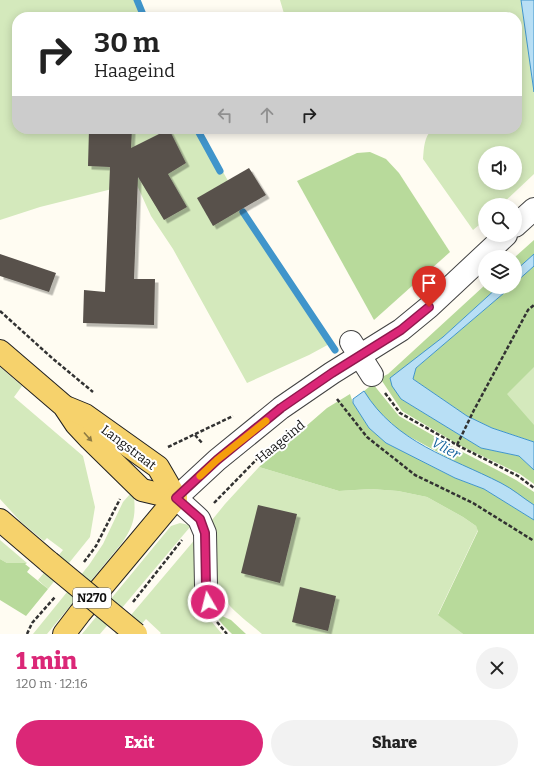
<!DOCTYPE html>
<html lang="en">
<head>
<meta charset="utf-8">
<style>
	body { margin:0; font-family:Bitter,serif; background:#f2f2f2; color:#222; height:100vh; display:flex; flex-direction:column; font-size:15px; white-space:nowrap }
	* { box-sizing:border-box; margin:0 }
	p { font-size:13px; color:#767676 }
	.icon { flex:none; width:22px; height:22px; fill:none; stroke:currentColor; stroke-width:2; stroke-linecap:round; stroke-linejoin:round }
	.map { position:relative; height:634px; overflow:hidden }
	.details { display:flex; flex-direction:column; background:#fff; flex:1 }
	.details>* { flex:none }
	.hud { position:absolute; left:12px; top:12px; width:510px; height:122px; border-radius:16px; box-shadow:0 2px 10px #0003; background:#fff; color:#222; overflow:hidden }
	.fabs { position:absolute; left:478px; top:146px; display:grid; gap:8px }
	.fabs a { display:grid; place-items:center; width:44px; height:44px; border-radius:50%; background:#fff; box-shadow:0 2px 10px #0003; font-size:20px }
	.pin { position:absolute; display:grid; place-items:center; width:34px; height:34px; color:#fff; margin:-41px -17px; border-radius:50% 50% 50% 0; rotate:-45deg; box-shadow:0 0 4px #0007 }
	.pin .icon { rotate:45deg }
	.me { position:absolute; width:44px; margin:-22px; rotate:352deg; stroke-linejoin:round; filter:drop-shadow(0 0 3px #0008) }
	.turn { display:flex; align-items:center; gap:14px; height:84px; padding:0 16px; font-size:18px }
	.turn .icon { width:52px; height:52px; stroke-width:2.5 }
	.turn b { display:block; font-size:28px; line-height:34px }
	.lanes { display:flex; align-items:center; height:38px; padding:0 16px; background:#0003; justify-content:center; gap:20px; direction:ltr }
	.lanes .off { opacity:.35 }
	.round { display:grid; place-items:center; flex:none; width:42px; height:42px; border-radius:21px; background:#f2f2f2 }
	.head { display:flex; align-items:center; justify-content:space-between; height:68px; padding:0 16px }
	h1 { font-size:24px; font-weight:800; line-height:30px; color:#db2777 }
	.button { display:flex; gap:8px; margin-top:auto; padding:8px 16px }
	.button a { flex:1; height:46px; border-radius:24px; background:#db2777; color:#fff; font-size:16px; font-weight:800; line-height:46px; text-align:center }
	.button a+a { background:#f2f2f2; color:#222 }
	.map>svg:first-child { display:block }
	.green { fill:#d4e9bc; fill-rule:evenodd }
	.forest { fill:#b8da9b }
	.water { fill:#b8dff5; stroke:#4095cb }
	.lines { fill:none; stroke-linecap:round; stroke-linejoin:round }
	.stream { stroke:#4095cb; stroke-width:7 }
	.building { fill:#58514c; filter:url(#shadow) }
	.minor-casing { stroke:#434343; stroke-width:24 }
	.major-casing { stroke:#212121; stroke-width:24 }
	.path { stroke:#323232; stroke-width:2.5; stroke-dasharray:4 2; stroke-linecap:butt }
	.minor { stroke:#fff; stroke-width:22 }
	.major { stroke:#f6d26c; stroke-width:22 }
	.major-bridge-casing { stroke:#212121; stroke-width:24; stroke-linecap:butt }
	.major-bridge { stroke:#f6d26c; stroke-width:22 }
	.oneway { fill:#8e7b43 }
	.route-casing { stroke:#8e194d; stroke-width:10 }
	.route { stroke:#db2777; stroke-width:7 }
	.slow { stroke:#f59e0b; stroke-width:7 }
	.labels { text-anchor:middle; stroke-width:4; stroke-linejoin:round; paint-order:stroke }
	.shield { fill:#fff; stroke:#585858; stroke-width:1 }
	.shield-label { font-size:12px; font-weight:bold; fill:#101010 }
	.street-label { font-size:13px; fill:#101010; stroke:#fff }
	.water-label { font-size:14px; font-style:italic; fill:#1a67a0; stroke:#fff }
</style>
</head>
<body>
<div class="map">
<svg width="534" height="634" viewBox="0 0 534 634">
	<defs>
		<filter id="shadow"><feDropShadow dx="3.5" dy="3.5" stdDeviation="0" flood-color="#0004"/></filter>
	</defs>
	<rect width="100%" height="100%" fill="#fffcf2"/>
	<g class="green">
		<path d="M0,0H140L146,17H17V129H199L246,213L333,342L309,355L247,383L173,249L151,216L136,183L40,207L0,220Z"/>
		<path d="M280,0H521L534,92V174L501,205H485V220L473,230L423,159C424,147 424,138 432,129H517V17H285ZM485,153H515V183H485Z"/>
		<path d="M534,311V427L493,382Z"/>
		<path d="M0,367L22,386L14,397L83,456L95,507L90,537L48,589L38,580L63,550L47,538L44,541L21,522L0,499Z"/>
		<path d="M259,467L339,491L371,489L398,491L427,497L463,517L476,526L478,530L438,614L463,634H262C246,620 215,599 213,575C211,560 213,544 213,528L212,520L225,504Z"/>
		<path d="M131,493L134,497C136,517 133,527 122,543L47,634H33L89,565L103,544L123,502Z"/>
		<path d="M180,523L189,525L190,527L100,634H82L171,526Z"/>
		<path d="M197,537L206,612L212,622L222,634H160L161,633L146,619L133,634H115Z"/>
		<path d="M0,540L27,563H7L0,559Z"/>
	</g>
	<g class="forest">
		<path d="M370,152L386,159L399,173L450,252L374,320L297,181L357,153Z"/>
		<path d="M534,240V254L515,271V257Z"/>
		<path d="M534,266V367L507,394L534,425V442L492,428L467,416L413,379L416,368L511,287H515V283Z"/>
		<path d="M485,285V287H498L443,337L390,379L401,399L481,448L519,456L534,470V484L520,474L459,445L402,411L380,378L388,374Z"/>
		<path d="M373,384L399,416L455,448L516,480L534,492V505L401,432L373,406L364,391Z"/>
		<path d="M350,394L353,403L369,428L386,443L455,478L484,489L534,520V634H463L438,615L478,531L476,526L463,517L427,497L398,491L371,489L339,491L259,467L327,408Z"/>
		<path d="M0,559L7,563H27L25,564L30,568L27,572L48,589L26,616L0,600Z"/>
		<path d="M213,612L231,620L246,634H232L223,625Z"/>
	</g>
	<g class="water">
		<path d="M521,0H534V92Z"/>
		<path d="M534,254V266L515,283V271Z"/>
		<path d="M498,287H511L416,368L413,379L467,416L492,428L534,442V470L519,456L481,448L401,399L392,386L390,378L443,337Z"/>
		<path d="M364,391C396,443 450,457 501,483C513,489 523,498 534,505V520L484,489L455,478L386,443L369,428L353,403V399Z"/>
	</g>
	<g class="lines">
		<g class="stream">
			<path d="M137,0L144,17"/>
			<path d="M197,129L220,171"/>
			<path d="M243,212L335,350"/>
		</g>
	</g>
	<g class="building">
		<path d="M89,129H132L131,148L169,129L186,163L168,174L187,207L164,220L138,177L134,279H155L154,325L83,323L84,290L105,292L110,167L88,166Z"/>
		<path d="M249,168L266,195L213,226L197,198Z"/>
		<path d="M0,254L56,273L49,292L0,276Z"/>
		<path d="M258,505L297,514L280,583L241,573Z"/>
		<path d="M300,587L336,596L328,631L292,622Z"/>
	</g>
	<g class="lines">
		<defs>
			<g id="minor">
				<path d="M515,226L534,209"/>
				<path d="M351,342L372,375"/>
				<path d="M209,602L206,586L205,533L199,519L176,498L217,460L281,408L332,373L401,330L429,307L506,235"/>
			</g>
			<g id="major">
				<path d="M0,351L64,406L76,424L90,439L142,490L176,498"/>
				<path d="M68,408L85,415L158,467L176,498"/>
				<path d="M0,520L49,562"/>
				<path d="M64,634L80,613L176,498"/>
			</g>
		</defs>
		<use href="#minor" class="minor-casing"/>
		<use href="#major" class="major-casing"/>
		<g class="path">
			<path d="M0,311L52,358L93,392"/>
			<path d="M385,393L400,413L457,445L518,476L534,488"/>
			<path d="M337,399L367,437L415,475L473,503L534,541"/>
			<path d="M195,435L203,444"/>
			<path d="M457,445L474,410L528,310L534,305"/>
			<path d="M168,447L233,416"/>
			<path d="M214,503L257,459"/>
			<path d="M84,562L96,546L120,499"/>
			<path d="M133,602L182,540"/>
			<path d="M217,622L227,634"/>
			<path d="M27,634L32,623L55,597"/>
		</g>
		<use href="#minor" class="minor"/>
		<use href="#major" class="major"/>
		<defs>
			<path id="major-bridge" d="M49,562L136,634"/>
		</defs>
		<use href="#major-bridge" class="major-bridge-casing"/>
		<use href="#major-bridge" class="major-bridge"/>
	</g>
	<defs><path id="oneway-solid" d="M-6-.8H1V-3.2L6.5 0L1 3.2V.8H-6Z"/></defs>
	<use class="oneway" href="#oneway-solid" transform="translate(88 437) rotate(48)"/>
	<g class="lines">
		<defs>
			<path id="route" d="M208,602L206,586L205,533L200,519L176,498L217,460L281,408L332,373L401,330L429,307"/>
		</defs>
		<use href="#route" class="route-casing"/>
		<use href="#route" class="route"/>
		<path class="slow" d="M200,476L217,460L266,421"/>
	</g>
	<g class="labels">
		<rect class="shield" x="73" y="588" width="38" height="20" rx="3"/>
		<g class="shield-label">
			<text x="92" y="602">N270</text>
		</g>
		<g class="street-label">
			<text transform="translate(280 441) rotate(-39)" y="5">Haageind</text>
			<text transform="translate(129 447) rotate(37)" y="5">Langstraat</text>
		</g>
		<g class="water-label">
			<text transform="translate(446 448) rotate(29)" y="5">Vlier</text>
		</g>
	</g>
</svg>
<div class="fabs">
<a><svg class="icon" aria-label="sound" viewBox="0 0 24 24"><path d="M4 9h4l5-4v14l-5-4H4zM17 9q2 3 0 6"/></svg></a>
<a><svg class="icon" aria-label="search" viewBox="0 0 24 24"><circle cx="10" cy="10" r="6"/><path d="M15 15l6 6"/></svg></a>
<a><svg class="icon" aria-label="layers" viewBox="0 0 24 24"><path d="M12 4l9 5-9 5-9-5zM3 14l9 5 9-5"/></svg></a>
</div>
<div class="pin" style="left:429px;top:307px;background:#d93025"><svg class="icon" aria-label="arrive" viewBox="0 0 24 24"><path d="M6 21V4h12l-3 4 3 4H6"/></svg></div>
<svg class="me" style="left:208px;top:602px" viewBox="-20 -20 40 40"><circle r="17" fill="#db2777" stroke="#fff" stroke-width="3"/><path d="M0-11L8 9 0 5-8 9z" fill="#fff"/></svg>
<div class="hud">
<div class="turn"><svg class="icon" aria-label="right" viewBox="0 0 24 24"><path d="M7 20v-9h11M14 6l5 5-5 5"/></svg><div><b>30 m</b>Haageind</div></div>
<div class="lanes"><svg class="icon off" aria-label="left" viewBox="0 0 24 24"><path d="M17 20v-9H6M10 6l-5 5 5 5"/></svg><svg class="icon off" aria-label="ahead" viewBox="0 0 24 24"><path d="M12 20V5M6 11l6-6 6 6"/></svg><svg class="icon" aria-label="right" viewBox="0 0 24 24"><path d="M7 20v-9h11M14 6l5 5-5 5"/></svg></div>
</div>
</div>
<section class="details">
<div class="head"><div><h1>1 min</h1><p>120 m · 12:16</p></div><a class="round"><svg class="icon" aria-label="close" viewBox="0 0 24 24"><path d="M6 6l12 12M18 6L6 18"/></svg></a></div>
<div class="button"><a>Exit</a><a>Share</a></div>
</section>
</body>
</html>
